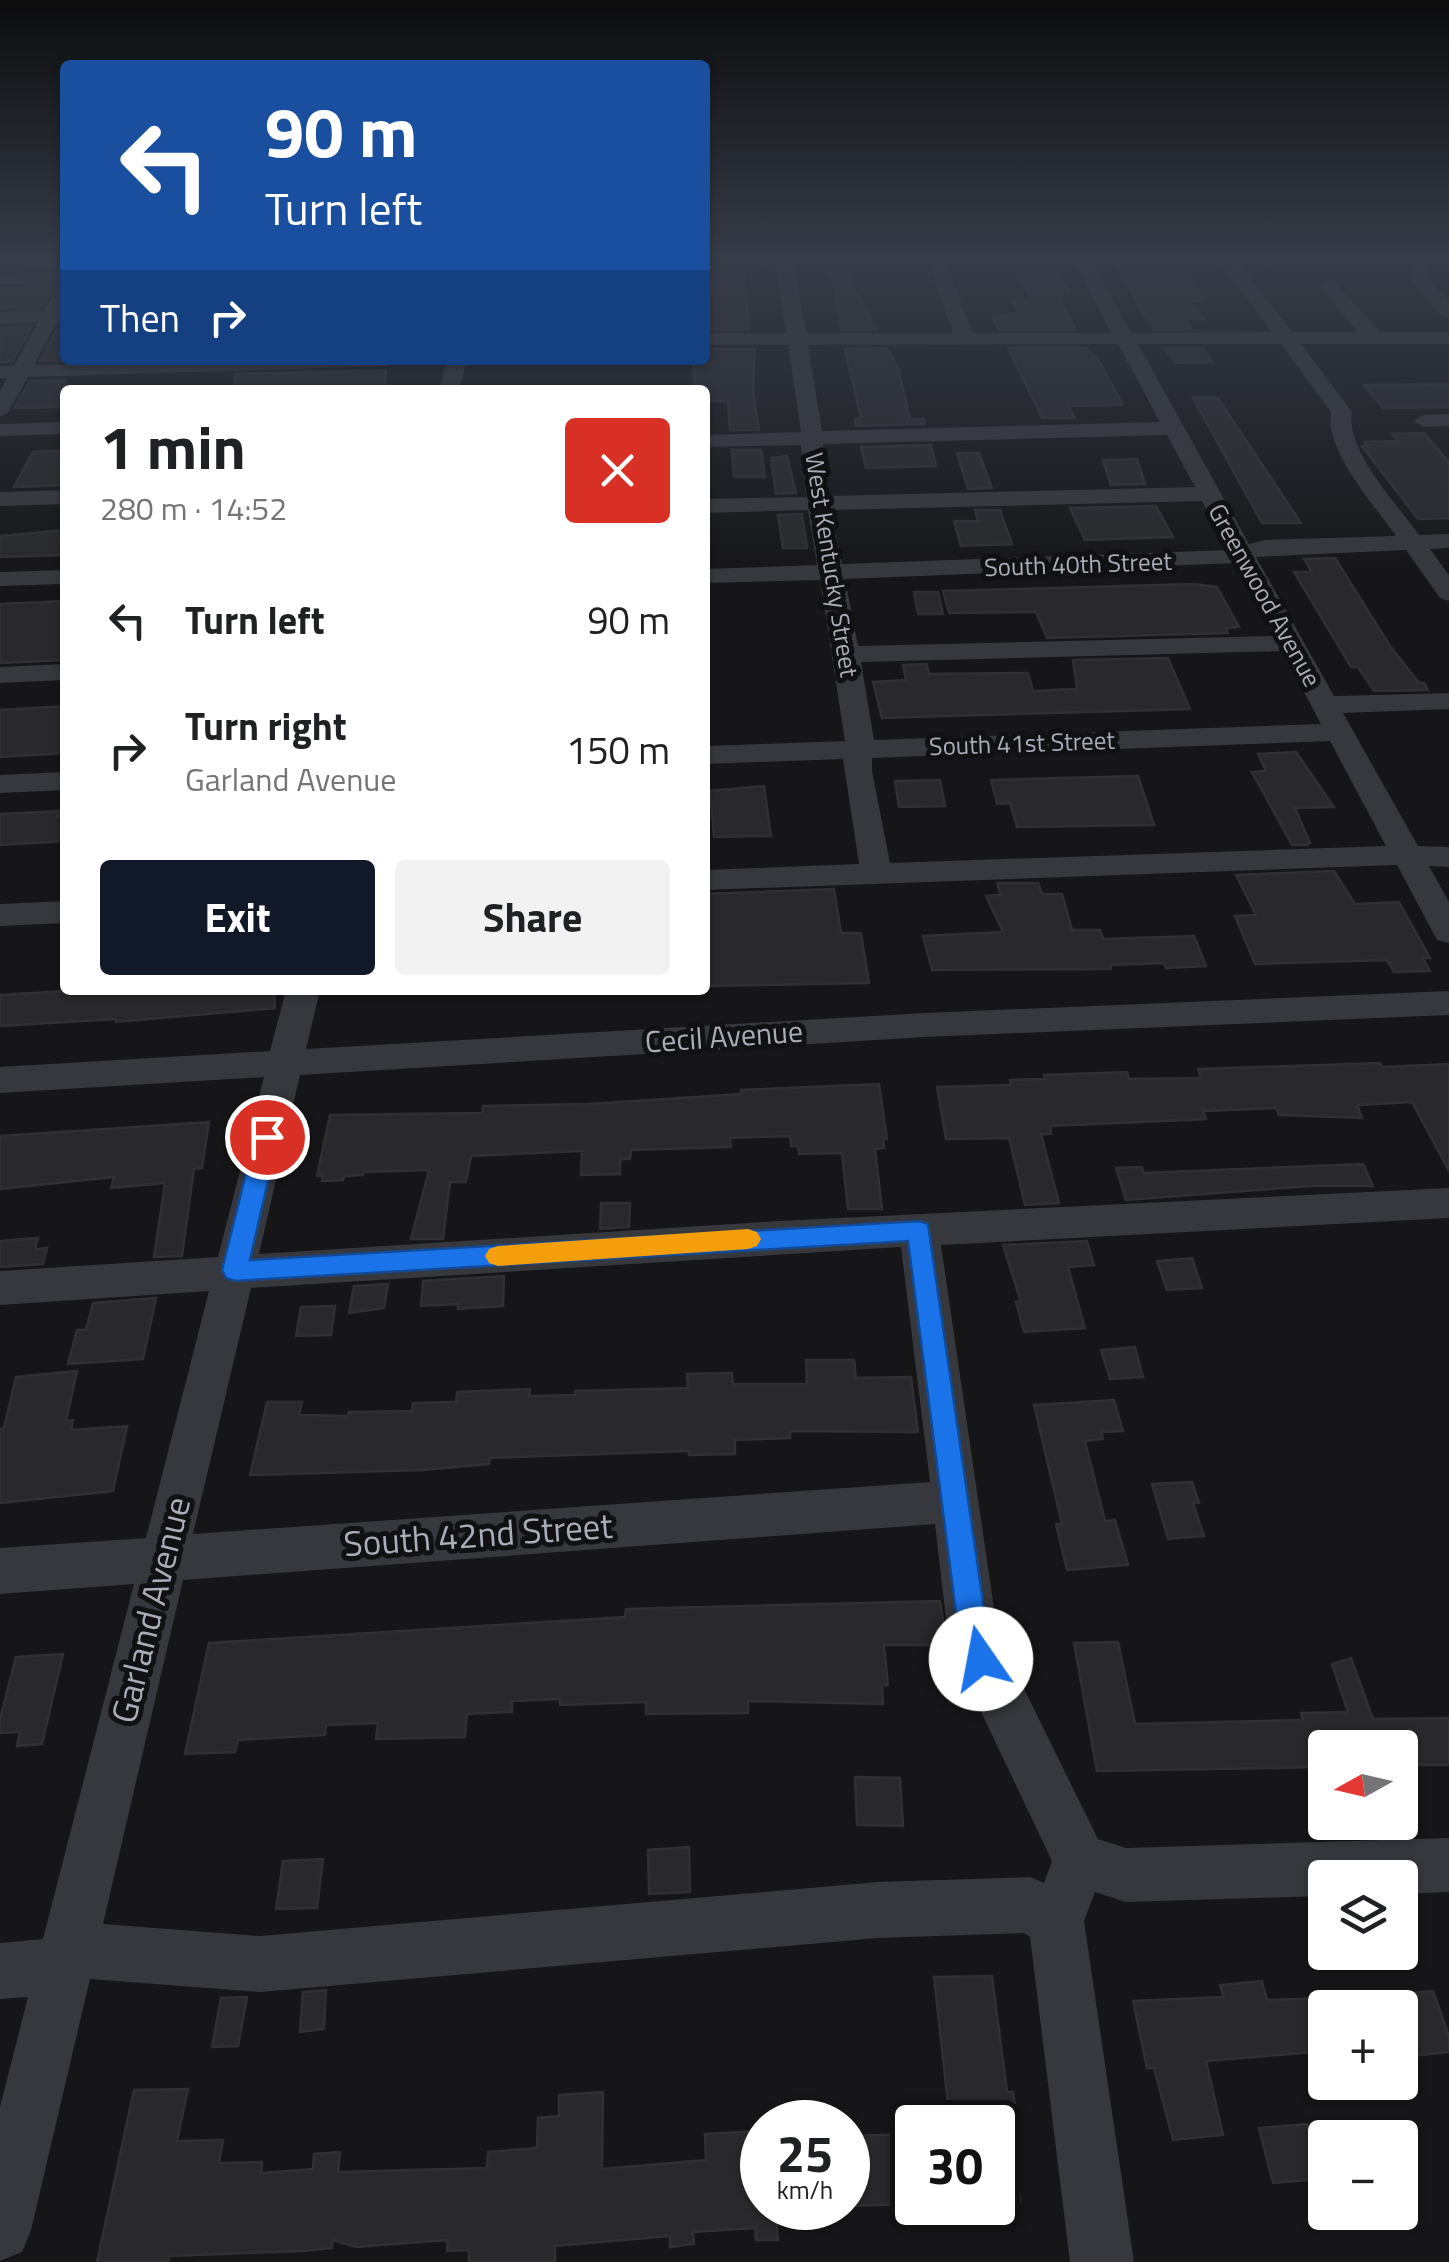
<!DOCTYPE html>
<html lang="en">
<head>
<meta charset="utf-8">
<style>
	body { margin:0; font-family:"Titillium Web",sans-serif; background:#f2f2f2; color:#202124; height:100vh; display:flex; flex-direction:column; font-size:38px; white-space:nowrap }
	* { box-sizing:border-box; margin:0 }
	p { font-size:32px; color:#757577 }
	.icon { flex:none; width:55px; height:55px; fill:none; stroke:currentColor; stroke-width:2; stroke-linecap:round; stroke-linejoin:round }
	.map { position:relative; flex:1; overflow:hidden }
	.panel { position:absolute; left:60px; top:385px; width:650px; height:610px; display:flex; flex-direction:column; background:#fff; border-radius:10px; box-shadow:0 2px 8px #0004 }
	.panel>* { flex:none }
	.top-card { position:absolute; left:60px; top:60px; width:650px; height:305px; border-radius:10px; box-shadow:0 2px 8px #0004; background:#1a4fa0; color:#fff; overflow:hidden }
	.needle { width:65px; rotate:262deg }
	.controls { position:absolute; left:1308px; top:1730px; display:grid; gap:20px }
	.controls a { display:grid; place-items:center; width:110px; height:110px; border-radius:10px; background:#fff; box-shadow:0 2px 8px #0004; font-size:50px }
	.speed { position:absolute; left:740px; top:2100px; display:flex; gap:20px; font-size:50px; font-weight:700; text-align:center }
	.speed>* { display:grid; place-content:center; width:130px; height:130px; border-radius:50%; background:#fff; box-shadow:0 2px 8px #0004; line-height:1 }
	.speed small { font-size:25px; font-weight:400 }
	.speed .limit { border:5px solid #111; border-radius:15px; background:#fff; color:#111 }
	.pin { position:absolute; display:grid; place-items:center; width:85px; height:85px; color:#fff; margin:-42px; border:5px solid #fff; border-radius:50%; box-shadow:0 2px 10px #0007 }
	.me { position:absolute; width:110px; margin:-55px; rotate:348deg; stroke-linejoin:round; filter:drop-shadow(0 0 8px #0008) }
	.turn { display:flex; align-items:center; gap:35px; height:210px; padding:0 40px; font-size:45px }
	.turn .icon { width:130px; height:130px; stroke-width:2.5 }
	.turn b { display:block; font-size:70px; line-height:85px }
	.then { display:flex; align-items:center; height:95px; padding:0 40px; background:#0003; gap:20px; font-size:38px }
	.round { display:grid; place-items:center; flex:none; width:105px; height:105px; border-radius:10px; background:#f2f2f2 }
	.overview { display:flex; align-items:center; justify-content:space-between; height:170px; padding:0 40px }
	h1 { font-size:60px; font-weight:700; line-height:75px }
	.action { display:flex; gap:20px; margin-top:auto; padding:20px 40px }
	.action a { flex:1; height:115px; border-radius:10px; background:#111827; color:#fff; font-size:40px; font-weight:700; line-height:115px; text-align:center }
	.action a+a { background:#f2f2f2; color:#202124 }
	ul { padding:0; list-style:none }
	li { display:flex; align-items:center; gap:30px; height:130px; padding:0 40px }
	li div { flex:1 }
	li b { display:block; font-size:38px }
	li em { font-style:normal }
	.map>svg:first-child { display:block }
	.building { fill:#29292c; stroke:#303034; stroke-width:2.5 }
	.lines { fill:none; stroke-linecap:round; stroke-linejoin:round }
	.minor { fill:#37383d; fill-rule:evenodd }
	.route { fill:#1a73e8; stroke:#114b97; stroke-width:2.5 }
	.slow { fill:#f59e0b }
	.labels { text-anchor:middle; stroke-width:10; stroke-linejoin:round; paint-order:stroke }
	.far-street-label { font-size:25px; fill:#a8adb8; stroke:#111113 }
	.street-label { font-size:30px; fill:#a8adb8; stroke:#111113 }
	.near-street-label { font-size:35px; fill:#a8adb8; stroke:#111113 }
</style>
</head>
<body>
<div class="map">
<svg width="1449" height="2262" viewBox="0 0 1449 2262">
	<rect width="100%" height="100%" fill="#161618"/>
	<g class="building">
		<path d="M0,258H65V268L0,270Z"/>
		<path d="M829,258H838L877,329H841Z"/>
		<path d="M1008,258H1049L1069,293L1056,294L1076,329H999L993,316L1019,313L1013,301H1033Z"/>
		<path d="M1112,258H1140L1151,270H1186L1204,301H1187L1204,319H1184L1191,329H1153Z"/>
		<path d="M711,264L744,265L749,329H705V284H712Z"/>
		<path d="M55,286L42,307L0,308V288Z"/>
		<path d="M32,326L12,362H0V328Z"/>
		<path d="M59,326H65V353L61,361H40Z"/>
		<path d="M887,348L898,368L910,419H924L925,424L856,426L855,419H861L845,349Z"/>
		<path d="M1008,348H1086L1101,364L1123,405L1068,406L1075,418H1042Z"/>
		<path d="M1164,348H1203L1212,362L1177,363Z"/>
		<path d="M705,349H755L753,389L759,430H730L728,401H705V386H694L693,360H705Z"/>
		<path d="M386,370L385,390H235V374Z"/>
		<path d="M65,380V407L14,408L30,381Z"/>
		<path d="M1449,384V407L1383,408L1364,385Z"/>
		<path d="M1193,398H1218L1301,523H1262Z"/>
		<path d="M1424,433L1449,462V518L1418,519L1362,446H1368L1365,442L1398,441L1392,434Z"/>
		<path d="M931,445L936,466L866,468L861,447Z"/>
		<path d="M65,450V485L14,487L33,452Z"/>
		<path d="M732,450H761L765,477H734Z"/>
		<path d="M957,453H979L992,488L968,489Z"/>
		<path d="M787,456L796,493L776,494L771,458Z"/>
		<path d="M1137,459L1145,484L1111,485L1103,460Z"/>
		<path d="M1156,506L1173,537L1085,540L1070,508Z"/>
		<path d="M975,510H1000L1012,544L961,546L954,521H978Z"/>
		<path d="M802,514L807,548H783L778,515Z"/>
		<path d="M65,530V555L0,557V536Z"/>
		<path d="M1335,558L1390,646L1419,683H1424L1428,690L1374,691L1358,667H1351L1294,572H1312L1304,559Z"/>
		<path d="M1193,584L1217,587L1239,627L1226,628L1228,633L1047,638L1036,612L949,613L943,591Z"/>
		<path d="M914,592H938L943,614H918Z"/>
		<path d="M65,601V660L0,663V604Z"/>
		<path d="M1168,658L1190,709L882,718L873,682L906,680L903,665L927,664L929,674L1028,673L1033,691L1077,689L1073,660Z"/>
		<path d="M65,706V753L0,757V710Z"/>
		<path d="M1296,752L1334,807L1295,808L1310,843L1307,845H1292L1252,772L1266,771L1258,754Z"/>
		<path d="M1138,776L1154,825L1017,827L1010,803L997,804L991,780Z"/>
		<path d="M940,780L945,806L899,807L895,781Z"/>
		<path d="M764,786L771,836L714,837L710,791Z"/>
		<path d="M59,811L57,816L65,815V841L0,845V814Z"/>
		<path d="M1334,871L1355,904L1399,902L1430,958H1423L1430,971L1394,972L1387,960L1255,964L1235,916L1256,915L1236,875Z"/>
		<path d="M997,883H1038L1042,894H1062L1072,930H1100L1103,939L1194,936L1206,966L1166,968L1164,963L1110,965L1111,969L932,970L923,936L1003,932L986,896L1001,895Z"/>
		<path d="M834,889L841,933H861L869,983L705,986V894Z"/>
		<path d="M81,990H274L275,1008L116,1022V1019L0,1026V995Z"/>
		<path d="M1380,1063L1382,1067L1449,1064V1171L1412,1102L1357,1105L1362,1118L1279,1115L1276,1108L1203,1111L1206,1119L1050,1126L1051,1134H1041L1059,1203L1025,1205L1009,1138L946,1139L937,1087L1011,1085L1010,1080L1045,1079L1044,1075L1127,1072L1129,1079L1201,1078L1198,1069Z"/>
		<path d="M879,1084L887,1139H883L884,1148L875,1149L882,1209H848L842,1153L799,1154L798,1146H791L790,1136L730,1138L731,1147L631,1150L630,1159H620V1174L581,1175L582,1151L471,1156L466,1182H450L443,1239H411L429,1170L364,1172L363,1175L344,1176L343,1180L322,1181L323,1176H317L330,1115L482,1113L483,1106L588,1104L741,1094V1090Z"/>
		<path d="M209,1122L202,1168L194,1169L182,1256L154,1257L165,1183L111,1188L114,1177L0,1189V1136Z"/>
		<path d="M1363,1164L1373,1186H1311L1126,1200L1116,1168L1142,1167L1143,1173Z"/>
		<path d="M601,1203H630L629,1227L600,1229Z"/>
		<path d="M38,1238L35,1249L47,1248L43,1264L0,1267V1241Z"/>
		<path d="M1087,1241L1094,1265L1068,1267L1085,1328L1024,1332L1016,1302H1021L1003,1245Z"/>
		<path d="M1192,1258L1202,1288L1167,1290L1157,1261Z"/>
		<path d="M504,1276L503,1306L458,1309V1304L421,1306L423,1281Z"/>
		<path d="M388,1284L384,1308L349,1313L354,1286Z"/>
		<path d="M156,1298L143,1359L68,1364L77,1330H86L93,1303Z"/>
		<path d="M335,1306L331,1335L296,1336L301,1307Z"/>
		<path d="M1135,1347L1143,1377L1110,1379L1101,1350Z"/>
		<path d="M806,1360H854L856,1378L911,1377L918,1432L790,1431V1438L735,1440V1454L689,1455V1451L490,1458L489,1464L423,1470L250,1475L267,1402H302L299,1415L348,1416L349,1412L412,1411L413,1403L456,1402L457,1392L530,1389L529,1396L575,1395V1391L688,1388L687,1374L732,1373L733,1384H807Z"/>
		<path d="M77,1371L66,1421L73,1420L71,1430L127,1426L113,1491L0,1503V1429L4,1428L16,1377Z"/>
		<path d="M1114,1400L1123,1431L1101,1432L1103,1439L1085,1441L1105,1521L1115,1520L1128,1565L1067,1570L1056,1524H1062L1034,1405Z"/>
		<path d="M1192,1482L1199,1503H1193L1204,1536L1168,1539L1152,1484Z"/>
		<path d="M940,1601L947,1645H884L888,1685L882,1686L883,1704L748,1701V1713L646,1714V1702L560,1705V1699L512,1701V1712L467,1714L465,1737L376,1739L378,1723L326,1725L325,1735L238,1740L235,1752L185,1754L209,1643L625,1617L626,1609Z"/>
		<path d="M1118,1642L1135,1724L1303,1720L1301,1713L1348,1712L1332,1664L1351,1658L1373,1719L1449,1718V1765H1400V1748H1325V1767L1097,1771L1074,1643Z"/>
		<path d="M63,1654L42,1744L17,1746L20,1732L0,1733V1719L16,1657Z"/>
		<path d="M855,1777L900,1778L903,1826L857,1825Z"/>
		<path d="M689,1847L690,1892L649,1894L648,1850Z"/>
		<path d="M323,1859L317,1908L276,1909L283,1861Z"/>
		<path d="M992,1976L1007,2092H1013L1017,2122H950L934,1977Z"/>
		<path d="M1262,1981L1267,2000L1325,1998V2051L1206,2061L1223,2135L1173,2140L1154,2068H1147L1133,2001L1224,1997L1220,1985Z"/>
		<path d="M326,1990L324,2029L300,2032L303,1992Z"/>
		<path d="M1433,1991L1449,2036V2052L1400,2057V1994Z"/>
		<path d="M247,1997L238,2046L212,2047L221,1998Z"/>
		<path d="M188,2089L177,2141L223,2140L219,2163L262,2162L261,2173L313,2169L314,2154L340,2152L338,2172L487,2168L488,2152L537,2148L538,2118L559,2116V2095L603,2092L602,2169L706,2160L705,2134L762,2131V2208H775L778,2240H756L755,2228L693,2232L694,2244L670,2247V2236L555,2246V2262H469V2250L447,2251L448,2240L356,2247L333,2240L332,2248L302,2251L169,2256L168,2262H97L134,2090Z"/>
		<path d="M1307,2124L1322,2179L1273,2183L1259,2128Z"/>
		<path d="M1013,2133L1020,2201L998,2202V2134Z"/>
		<path d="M912,2134V2204L848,2206V2136Z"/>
	</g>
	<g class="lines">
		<g class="minor">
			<path d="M775,258H793L806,333H953L927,258H945L972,333H1112L1072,258H1090L1131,333L1272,332L1217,258H1235L1292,332H1358L1319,285L1328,280L1334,281L1379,332H1449V344H1301L1352,412C1345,450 1398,505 1419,535L1449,534V548L1430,549L1449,575V601L1440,598L1406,550L1256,557L1334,696L1449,693V709L1343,713L1418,846L1449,847V867L1429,866L1449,902V943L1437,940L1397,865L705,890V870L859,864L843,759L705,764V746L845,741L820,580L705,583V569L817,565L808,510L705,513V499L806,497L801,445L705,447V435L801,432L788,345H705V333H786ZM1118,344L1160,422L822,431L808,345ZM1138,344H1281L1331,412C1324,450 1375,506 1396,536L1265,540L1249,544ZM1167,435L1195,487L828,496L823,444ZM1202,501L1228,550L842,564L831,510ZM1235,563L1274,636L858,646L845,579ZM1282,651L1321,724L874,740L861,662ZM1330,741L1386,846L890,863L872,771V758Z"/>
			<path d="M1420,264L1426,265L1430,281L1449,301V318L1442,316L1412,282L1411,269Z"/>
			<path d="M65,272V282L0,284V274Z"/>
			<path d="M65,285V322H57L34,365L396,360L386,366L28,377L7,414L0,416V391L7,378H0V366H14L38,322L0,324V312L44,311L59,286Z"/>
			<path d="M447,360H467L459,390H439Z"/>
			<path d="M1449,414V426L1424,427L1413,421L1424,415Z"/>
			<path d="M65,422V434L0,436V424Z"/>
			<path d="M65,490V504L0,506V492Z"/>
			<path d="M65,570V584L0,586V572Z"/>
			<path d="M65,664V680L0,683V667Z"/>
			<path d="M65,772V790L0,793V775Z"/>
			<path d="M65,901V923L0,926V904Z"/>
			<path d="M286,990H320L306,1049L925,1013L1449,991V1015L925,1037L300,1075L259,1254L779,1221L1449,1188V1218L941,1245L998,1636L1098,1839L1126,1848L1449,1838V1892L1400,1894V1878H1325V1896L1126,1902L1095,1892L1084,1921L1134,2262H1070L1030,1937L1024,1933L878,1938L260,1992L90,1979L31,2230L22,2252L0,2261V2107L28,1997L0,1999V1943L43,1939L134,1584L0,1594V1548L146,1538L209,1291L0,1305V1271L218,1257L264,1077L0,1093V1067L270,1051ZM901,1247L930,1482L193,1534L251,1288ZM935,1524L948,1636L956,1659L1052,1861L1044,1883L1030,1877L878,1882L260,1936L103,1924L183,1580Z"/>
		</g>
	</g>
	<linearGradient id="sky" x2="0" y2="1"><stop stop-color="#0c0c0d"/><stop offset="0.45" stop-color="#363c48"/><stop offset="1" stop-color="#363c48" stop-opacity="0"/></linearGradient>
	<rect width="1449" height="575" fill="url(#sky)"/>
	<path class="route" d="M267,1128L278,1137L250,1260L919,1221L928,1224L988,1636L996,1659L991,1670L981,1674L970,1670L959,1636L908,1241L235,1281L226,1278L222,1270L255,1137Z"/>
	<path class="slow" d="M748,1229L757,1232L761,1239L757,1246L748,1249L498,1266L489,1263L485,1256L489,1249L498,1246Z"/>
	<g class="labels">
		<g class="far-street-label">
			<text transform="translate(1078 564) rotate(-2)" y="9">South 40th Street</text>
			<text transform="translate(832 565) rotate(81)" y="9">West Kentucky Street</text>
			<text transform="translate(1265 595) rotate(61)" y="9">Greenwood Avenue</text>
			<text transform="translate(1022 743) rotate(-2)" y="9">South 41st Street</text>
		</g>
		<g class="street-label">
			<text transform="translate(724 1037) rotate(-4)" y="10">Cecil Avenue</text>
		</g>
		<g class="near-street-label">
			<text transform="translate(478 1535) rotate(-4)" y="12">South 42nd Street</text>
			<text transform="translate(151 1610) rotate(-76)" y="12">Garland Avenue</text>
		</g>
	</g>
</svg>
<div class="controls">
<a><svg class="needle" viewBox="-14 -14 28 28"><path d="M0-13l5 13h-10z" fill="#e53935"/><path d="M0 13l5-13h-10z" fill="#757577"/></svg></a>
<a><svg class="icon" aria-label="layers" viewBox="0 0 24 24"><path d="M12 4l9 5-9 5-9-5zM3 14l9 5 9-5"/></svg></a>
<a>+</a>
<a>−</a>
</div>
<div class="speed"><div>25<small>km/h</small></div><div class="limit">30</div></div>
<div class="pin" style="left:267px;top:1137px;background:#d93025"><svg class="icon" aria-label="arrive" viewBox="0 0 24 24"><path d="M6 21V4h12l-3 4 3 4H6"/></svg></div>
<svg class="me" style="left:981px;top:1659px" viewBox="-20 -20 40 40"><circle r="19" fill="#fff"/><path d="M0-13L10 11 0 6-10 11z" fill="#1a73e8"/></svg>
<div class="top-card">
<div class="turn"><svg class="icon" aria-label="left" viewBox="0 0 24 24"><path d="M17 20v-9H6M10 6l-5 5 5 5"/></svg><div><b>90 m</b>Turn left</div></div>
<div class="then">Then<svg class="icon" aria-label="right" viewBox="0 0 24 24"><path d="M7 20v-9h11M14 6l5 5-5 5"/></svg></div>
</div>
<section class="panel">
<div class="overview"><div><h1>1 min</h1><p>280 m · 14:52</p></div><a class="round" style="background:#d93025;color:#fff"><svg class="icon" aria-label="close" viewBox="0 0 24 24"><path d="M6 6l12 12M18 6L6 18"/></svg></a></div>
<ul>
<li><svg class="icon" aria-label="left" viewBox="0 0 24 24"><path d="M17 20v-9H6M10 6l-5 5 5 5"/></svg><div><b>Turn left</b></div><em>90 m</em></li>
<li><svg class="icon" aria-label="right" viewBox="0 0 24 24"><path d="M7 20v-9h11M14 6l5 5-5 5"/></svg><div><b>Turn right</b><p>Garland Avenue</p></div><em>150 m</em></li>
</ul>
<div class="action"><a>Exit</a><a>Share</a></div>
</section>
</div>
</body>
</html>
